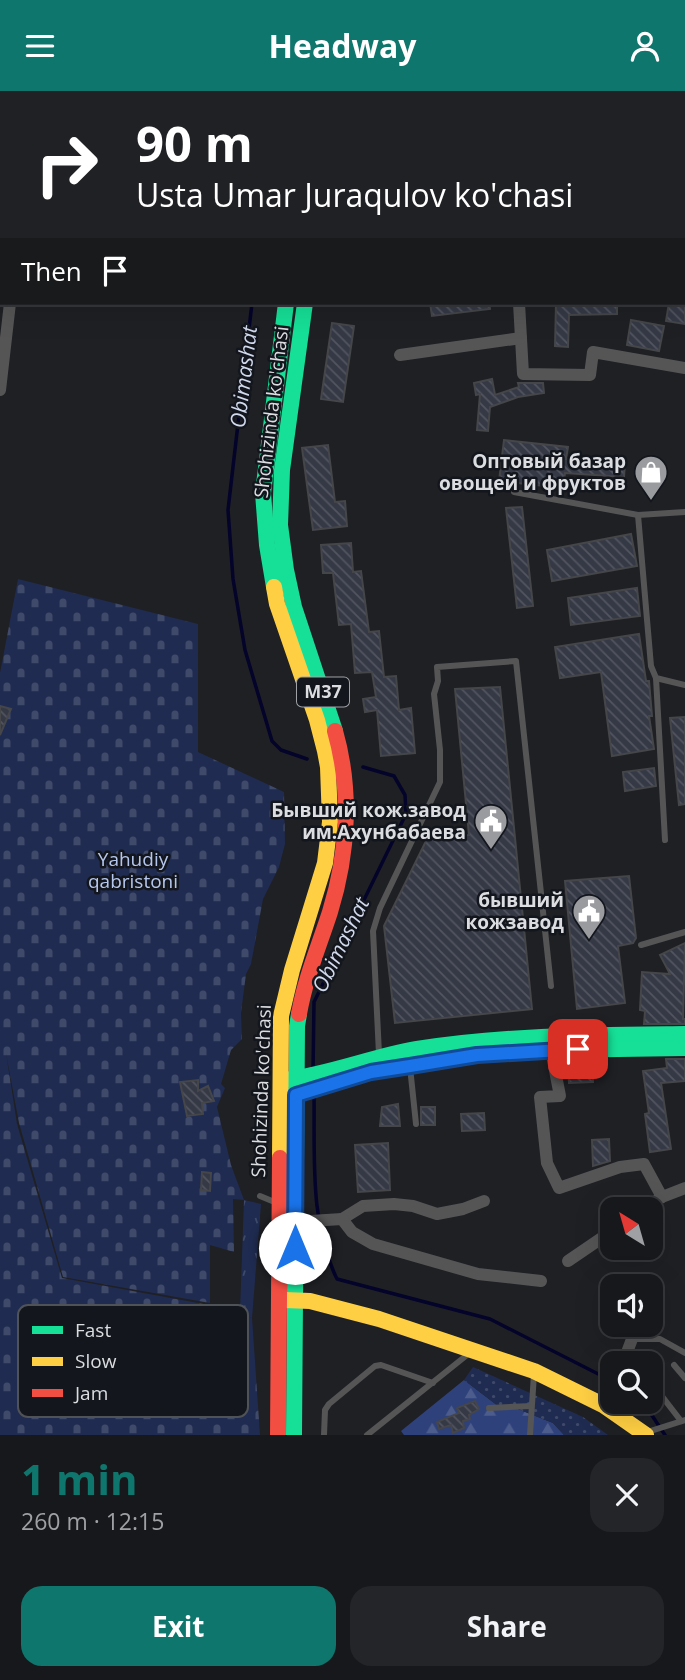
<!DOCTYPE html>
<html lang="en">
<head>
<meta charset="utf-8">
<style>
	body { margin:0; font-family:"Open Sans",sans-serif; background:#242528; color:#f1f3f6; height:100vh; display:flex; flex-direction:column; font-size:26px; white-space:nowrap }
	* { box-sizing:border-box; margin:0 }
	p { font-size:23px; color:#9ea0a3 }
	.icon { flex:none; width:38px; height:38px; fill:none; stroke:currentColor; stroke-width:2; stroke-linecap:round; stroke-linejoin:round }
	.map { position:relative; height:1344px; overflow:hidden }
	.details { display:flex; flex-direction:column; background:#17181b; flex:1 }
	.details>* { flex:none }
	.hud { position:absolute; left:0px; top:0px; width:686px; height:214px; box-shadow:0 7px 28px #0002,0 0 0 2px #36373a; background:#202124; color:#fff; overflow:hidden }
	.needle { width:46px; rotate:323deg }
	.tools { position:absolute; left:600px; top:1106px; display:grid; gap:14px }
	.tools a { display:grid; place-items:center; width:63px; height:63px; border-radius:14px; background:#17181b; box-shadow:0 7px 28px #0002,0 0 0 2px #36373a; font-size:35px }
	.pin { position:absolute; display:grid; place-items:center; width:60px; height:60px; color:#fff; margin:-30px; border-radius:14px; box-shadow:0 4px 10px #0006 }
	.me { position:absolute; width:77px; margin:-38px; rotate:0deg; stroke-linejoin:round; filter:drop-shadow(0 0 5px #0008) }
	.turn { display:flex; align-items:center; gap:24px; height:147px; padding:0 21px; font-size:32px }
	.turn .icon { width:91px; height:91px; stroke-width:2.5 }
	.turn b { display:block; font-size:49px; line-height:60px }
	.then { display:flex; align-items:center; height:66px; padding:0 21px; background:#0003; gap:14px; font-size:26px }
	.round { display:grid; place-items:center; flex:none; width:74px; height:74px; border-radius:21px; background:#242528 }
	.overview { display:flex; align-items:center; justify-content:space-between; height:119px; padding:0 21px }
	h1 { font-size:42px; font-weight:700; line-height:52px; color:#0f766e }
	.button { display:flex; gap:14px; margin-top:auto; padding:14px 21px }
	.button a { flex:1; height:80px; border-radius:21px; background:#0f766e; color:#fff; font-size:28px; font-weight:700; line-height:80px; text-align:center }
	.button a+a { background:#242528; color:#f1f3f6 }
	header { display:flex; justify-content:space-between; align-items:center; height:91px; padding:0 21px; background:#0f766e; color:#fff; font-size:32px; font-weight:700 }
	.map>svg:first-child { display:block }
	.grass { fill:url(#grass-tufts) }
	.forest { fill:url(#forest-firs) }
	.cemetery { fill:url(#cemetery-stones) }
	.park { fill:url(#park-dots) }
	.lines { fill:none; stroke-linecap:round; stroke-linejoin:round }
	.stream { stroke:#04032a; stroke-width:3.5 }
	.building { fill:url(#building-back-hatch); stroke:#454649; stroke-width:2 }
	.lane { stroke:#555556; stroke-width:6 }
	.street { stroke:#555556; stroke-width:12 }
	.fast { stroke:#16e098; stroke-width:16 }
	.slow { stroke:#ffcf43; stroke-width:16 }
	.jam { stroke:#f24e42; stroke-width:16 }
	.route-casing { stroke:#114b97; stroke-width:18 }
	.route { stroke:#1a73e8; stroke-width:12 }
	.labels { text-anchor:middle; stroke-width:5; stroke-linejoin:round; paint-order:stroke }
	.shield { fill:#13161c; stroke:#9fa1a6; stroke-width:2 }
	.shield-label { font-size:18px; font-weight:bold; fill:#dbdde1 }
	.street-label { font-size:19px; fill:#dbdde1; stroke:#13161c }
	.poi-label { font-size:19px; font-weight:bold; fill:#dbdde1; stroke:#13161c; text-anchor:end }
	.park-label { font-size:19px; fill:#b6c7ee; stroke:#13161c }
	.water-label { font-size:21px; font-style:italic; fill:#d1d9ed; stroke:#13161c }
	.key { fill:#13161c; stroke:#4f5257; stroke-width:2 }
	.key-label { font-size:19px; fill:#dbdde1 }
</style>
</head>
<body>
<header><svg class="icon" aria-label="menu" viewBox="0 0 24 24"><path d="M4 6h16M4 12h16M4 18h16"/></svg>Headway<svg class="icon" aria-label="person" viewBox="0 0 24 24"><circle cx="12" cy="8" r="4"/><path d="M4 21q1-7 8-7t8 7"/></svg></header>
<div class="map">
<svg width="685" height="1344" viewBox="0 0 685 1344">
	<defs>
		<pattern id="grass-tufts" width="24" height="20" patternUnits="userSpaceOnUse" patternTransform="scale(1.75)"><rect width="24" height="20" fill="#1f2b50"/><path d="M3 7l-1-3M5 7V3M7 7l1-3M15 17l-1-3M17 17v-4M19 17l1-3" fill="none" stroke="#3f4969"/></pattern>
		<pattern id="forest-firs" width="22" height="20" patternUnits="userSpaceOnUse" patternTransform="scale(1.75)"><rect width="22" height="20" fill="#2e417b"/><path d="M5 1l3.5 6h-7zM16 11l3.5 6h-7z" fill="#4c5c8d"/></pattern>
		<pattern id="cemetery-stones" width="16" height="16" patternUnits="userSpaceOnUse" patternTransform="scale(1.75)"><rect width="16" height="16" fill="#1f2b50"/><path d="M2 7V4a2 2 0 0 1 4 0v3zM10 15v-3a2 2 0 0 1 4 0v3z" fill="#3f4969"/></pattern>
		<pattern id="park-dots" width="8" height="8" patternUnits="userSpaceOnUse" patternTransform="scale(1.75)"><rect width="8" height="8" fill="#1f2b50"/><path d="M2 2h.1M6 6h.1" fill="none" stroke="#3f4969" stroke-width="1.8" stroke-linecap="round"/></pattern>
		<pattern id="building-back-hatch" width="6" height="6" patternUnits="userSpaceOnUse" patternTransform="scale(1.75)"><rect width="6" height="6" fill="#353946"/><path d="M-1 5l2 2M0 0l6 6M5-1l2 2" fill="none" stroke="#525560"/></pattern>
	</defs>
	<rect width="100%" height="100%" fill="#1f2024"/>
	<path class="grass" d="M244,1109L261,1113L252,1227L240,1221Z"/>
	<path class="forest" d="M464,1289L498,1315H510L553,1332L564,1344H404L401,1340Z"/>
	<path class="cemetery" d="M18,488L198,533V661L284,701L285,753L279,776L263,808L251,873L246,883L241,922L242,948L231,959L221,993L225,997L217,1016L231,1074L244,1109L233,1108L234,1161L210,1154V1212L63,1186L19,1032L6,962L17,1033L62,1187L236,1219L252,1227L260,1344H0V582Z"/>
	<path class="park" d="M473,1276L583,1326L608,1344H564L553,1332L510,1315H498L464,1289Z"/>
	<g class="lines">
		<g class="stream">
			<path d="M306,2L307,0"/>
			<path d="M252,212L228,419L233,488L245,559L272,650L281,659L307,668"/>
			<path d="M313,980L314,911L406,723L405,704L394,685L363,676"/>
			<path d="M314,1002C315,1064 309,1131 337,1188L490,1228L612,1290"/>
			<path d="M643,1311L665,1344"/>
		</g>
	</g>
	<g class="building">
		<path d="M430,212H489L490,218L432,225Z"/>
		<path d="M556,212L602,215V212H617V223L569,224L568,256L555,255Z"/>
		<path d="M669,212H685V233L666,230Z"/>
		<path d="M631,229L664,235L659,260L627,254Z"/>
		<path d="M332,232L354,235L343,311L321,308Z"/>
		<path d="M492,288L495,304L519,296L518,292H543L544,302L518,306L490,316L488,340L477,339L480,303L476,304L474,292Z"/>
		<path d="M504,349L568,356L566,368L625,372L624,386L565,382L563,397L499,390Z"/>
		<path d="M328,354L335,411L345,410L347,435L313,439L302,357Z"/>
		<path d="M522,416L533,515L517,517L506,417Z"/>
		<path d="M631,443L637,475L552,490L547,459Z"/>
		<path d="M351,452L353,481L361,480L369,541L379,540L384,586L396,585L399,619L411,617L415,662L381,665L377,619L365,621L363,608L376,606L372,581L355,582L351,533L339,534L333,482H323L321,454Z"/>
		<path d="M637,497L640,525L571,534L568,507Z"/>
		<path d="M639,543L646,590H649L652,625H649L654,658L612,665L601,581L560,587L555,556Z"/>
		<path d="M500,596L532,918L395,932L384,835L428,746L469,744L455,598Z"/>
		<path d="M0,615L11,618L0,644Z"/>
		<path d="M685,626V713L679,714L670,627Z"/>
		<path d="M654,677L656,695L625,700L623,681Z"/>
		<path d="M629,785L636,847L633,852L618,855L625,912L577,918L565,790Z"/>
		<path d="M685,852L683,928H685V933H644L645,920L640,919L642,881L670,883L660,864Z"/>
		<path d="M666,968H685V990L661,992L671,1058L650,1061L645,1023L649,1022L643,980L667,977Z"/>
		<path d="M592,973L593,991L569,992L568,975Z"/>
		<path d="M198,989V1000L208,995L214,1010L202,1012L203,1023L187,1025L180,991Z"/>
		<path d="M398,1013L400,1035H380L382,1016Z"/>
		<rect x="421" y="1016" width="14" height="18"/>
		<path d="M484,1022L485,1039L462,1040L461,1023Z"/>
		<path d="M609,1048L610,1070L593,1075L592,1049Z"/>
		<path d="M388,1052L390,1099L358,1101L355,1054Z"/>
		<path d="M202,1081L211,1082L210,1100L201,1099Z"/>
		<path d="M475,1310L479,1318L469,1324L470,1328L463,1330L464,1337L453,1342L451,1334L439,1338L437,1331L459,1322L457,1317Z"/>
	</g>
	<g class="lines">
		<g class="lane">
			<path d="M514,401L638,424L685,421"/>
			<path d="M638,424L651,575L656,587L685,594"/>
			<path d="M656,587L665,749"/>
			<path d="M641,854L685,841"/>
			<path d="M379,963L373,840L380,817L440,691V659L434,603L438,590L437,576L516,570L551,895"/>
			<path d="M410,976L416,1033"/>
			<path d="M260,1105L277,1112"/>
			<path d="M632,1248H660L685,1262"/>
			<path d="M627,1264L634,1272"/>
			<path d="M674,1274L685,1287"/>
			<path d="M651,1291L681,1330"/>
			<path d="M489,1317L531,1315"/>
			<path d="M625,1327L641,1311"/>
			<path d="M644,1342L685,1329"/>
			<path d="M324,1344L325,1319L329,1313L375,1275L381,1274L433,1292"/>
			<path d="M367,1344L472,1260"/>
			<path d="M530,1344L534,1283"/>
		</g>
		<g class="street">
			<path d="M34,2V0"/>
			<path d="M564,2V0"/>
			<path d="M684,175H685"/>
			<path d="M519,212L523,283L590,284L593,261L685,277"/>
			<path d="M400,264L521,247"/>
			<path d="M0,299L10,212"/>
			<path d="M551,959L560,1005L540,1006L547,1072L559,1097L620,1076L644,1073L662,1106"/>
			<path d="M644,1118L662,1106L685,1097"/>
			<path d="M342,1128L363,1115L394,1113L413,1115L437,1123L463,1118L484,1110"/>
			<path d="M295,1131L342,1128L352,1141L373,1153L478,1183L541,1190"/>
			<path d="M568,1170L612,1140"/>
			<path d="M623,1272L632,1248L626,1234"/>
			<path d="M603,1314L612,1297"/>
		</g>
		<g class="fast">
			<path d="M351,0V2"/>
			<path d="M305,212L282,379L280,434L286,479L294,516L335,640"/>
			<path d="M274,496L267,454L263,402L286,212"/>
			<path d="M286,989C330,983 372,966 417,958C505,944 596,944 685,943"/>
			<path d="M286,1006L371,981L477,964L551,959L685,957"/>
			<path d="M294,1344L297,935L299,923"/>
		</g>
		<g class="slow">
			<path d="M332,0V2"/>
			<path d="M274,496L277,513L317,629L325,660L328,676L330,731L325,772L292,879L281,925L280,1067"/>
			<path d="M285,1209L310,1210L379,1228L534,1280L603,1314L646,1344"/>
		</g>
		<g class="jam">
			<path d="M299,923C305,888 319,855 330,821C348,763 352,699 335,640"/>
			<path d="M278,1344L280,1067"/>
		</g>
	</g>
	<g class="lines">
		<defs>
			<path id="route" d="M295,1157L296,1004L371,981L410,975L477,964L578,958"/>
		</defs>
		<use href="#route" class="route-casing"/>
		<use href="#route" class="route"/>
	</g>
	<defs>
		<symbol id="shop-pin" viewBox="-11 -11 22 30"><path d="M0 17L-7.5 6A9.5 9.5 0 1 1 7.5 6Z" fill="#999b9f" stroke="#13161c"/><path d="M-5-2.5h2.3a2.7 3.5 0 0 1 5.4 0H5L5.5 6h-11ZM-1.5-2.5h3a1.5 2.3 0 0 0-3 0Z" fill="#fff"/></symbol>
		<symbol id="civic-pin" viewBox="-11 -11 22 30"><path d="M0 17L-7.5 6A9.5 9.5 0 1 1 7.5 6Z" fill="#999b9f" stroke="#13161c"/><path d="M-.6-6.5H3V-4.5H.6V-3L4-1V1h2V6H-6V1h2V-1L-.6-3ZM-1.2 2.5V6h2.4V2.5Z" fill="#fff"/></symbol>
	</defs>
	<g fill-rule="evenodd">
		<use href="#shop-pin" x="632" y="362" width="38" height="52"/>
		<use href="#civic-pin" x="472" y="711" width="38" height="52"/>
		<use href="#civic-pin" x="570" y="801" width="38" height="52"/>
	</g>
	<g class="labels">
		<rect class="shield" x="297" y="586.5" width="52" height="29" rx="5"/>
		<g class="shield-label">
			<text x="323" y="607">M37</text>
		</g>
		<g class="street-label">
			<text transform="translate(271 321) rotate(-83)" y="7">Shohizinda ko'chasi</text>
			<text transform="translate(261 1000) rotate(-88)" y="7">Shohizinda ko'chasi</text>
		</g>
		<g class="poi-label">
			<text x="626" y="377">Оптовый базар<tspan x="626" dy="22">овощей и фруктов</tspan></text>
			<text x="466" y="726">Бывший кож.завод<tspan x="466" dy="22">им.Ахунбабаева</tspan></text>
			<text x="564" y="816">бывший<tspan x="564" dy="22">кожзавод</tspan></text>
		</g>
		<g class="park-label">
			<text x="133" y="775">Yahudiy<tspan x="133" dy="22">qabristoni</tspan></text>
		</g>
		<g class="water-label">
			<text transform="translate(244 286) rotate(-83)" y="7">Obimashat</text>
			<text transform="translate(341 854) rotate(-64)" y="7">Obimashat</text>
		</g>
	</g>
	<rect x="18" y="1214" width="230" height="112" rx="10" class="key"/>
	<rect x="32" y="1235" width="31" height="8" fill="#16e098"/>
	<rect x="32" y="1266" width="31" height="9" fill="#ffcf43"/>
	<rect x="32" y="1298" width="31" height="8" fill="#f24e42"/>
	<g class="key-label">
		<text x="75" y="1246">Fast</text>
		<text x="75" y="1277">Slow</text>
		<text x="75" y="1309">Jam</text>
	</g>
</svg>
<div class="tools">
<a><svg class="needle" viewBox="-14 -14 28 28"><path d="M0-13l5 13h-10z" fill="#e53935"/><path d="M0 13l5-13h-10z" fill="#9ea0a3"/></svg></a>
<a><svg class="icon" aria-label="sound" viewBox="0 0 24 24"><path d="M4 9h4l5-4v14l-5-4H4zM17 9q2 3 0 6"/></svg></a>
<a><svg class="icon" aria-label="search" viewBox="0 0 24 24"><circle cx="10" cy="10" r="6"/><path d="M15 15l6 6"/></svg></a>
</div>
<div class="pin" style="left:578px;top:958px;background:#d93025"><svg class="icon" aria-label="arrive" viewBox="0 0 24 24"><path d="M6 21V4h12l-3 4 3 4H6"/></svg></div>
<svg class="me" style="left:295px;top:1157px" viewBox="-20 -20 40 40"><circle r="19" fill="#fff"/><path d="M0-13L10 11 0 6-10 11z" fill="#1a73e8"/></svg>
<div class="hud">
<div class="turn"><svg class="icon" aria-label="right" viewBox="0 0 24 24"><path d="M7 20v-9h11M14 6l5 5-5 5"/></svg><div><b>90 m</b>Usta Umar Juraqulov ko'chasi</div></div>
<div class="then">Then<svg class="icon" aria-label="arrive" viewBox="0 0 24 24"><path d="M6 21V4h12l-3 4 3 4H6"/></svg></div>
</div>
</div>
<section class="details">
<div class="overview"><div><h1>1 min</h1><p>260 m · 12:15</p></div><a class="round"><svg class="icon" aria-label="close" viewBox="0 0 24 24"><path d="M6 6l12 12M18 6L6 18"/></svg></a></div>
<div class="button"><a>Exit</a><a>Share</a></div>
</section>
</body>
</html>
